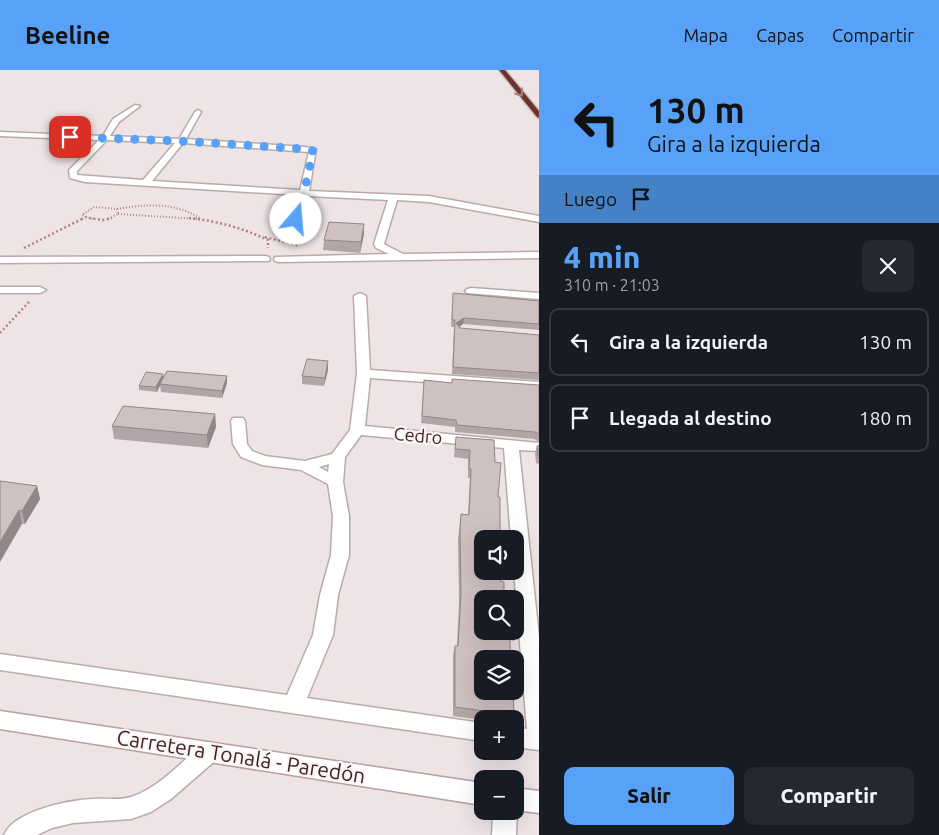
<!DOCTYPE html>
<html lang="es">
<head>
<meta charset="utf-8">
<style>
	body { margin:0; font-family:Ubuntu,sans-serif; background:#242831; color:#f1f3f6; height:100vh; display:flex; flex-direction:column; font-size:19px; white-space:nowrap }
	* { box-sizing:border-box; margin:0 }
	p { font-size:16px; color:#9ea1a6 }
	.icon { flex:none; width:28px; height:28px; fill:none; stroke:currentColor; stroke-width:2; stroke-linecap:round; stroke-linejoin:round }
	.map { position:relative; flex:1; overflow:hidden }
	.details { display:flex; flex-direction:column; background:#171b24; width:400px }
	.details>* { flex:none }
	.guide { background:#57a2f8; color:#111; overflow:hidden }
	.fabs { position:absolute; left:474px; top:460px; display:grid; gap:10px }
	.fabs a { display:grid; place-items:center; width:50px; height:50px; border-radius:10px; background:#171b24; box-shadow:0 5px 20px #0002; font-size:25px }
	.pin { position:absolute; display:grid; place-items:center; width:42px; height:42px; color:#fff; margin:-21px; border-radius:10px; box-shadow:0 2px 8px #0006 }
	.me { position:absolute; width:55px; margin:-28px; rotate:18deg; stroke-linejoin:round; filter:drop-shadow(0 0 4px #0008) }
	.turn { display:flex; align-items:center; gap:18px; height:105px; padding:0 25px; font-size:22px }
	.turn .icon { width:65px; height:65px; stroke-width:2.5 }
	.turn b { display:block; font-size:35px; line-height:42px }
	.then { display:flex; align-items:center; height:48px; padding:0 25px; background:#0003; gap:10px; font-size:19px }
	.round { display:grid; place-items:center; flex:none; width:52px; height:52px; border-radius:10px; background:#242831 }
	.overview { display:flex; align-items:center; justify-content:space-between; height:85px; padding:0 25px }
	h1 { font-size:30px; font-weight:800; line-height:38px; color:#57a2f8 }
	.cta { display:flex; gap:10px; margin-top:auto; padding:10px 25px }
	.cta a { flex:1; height:58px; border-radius:10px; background:#57a2f8; color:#111; font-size:20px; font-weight:800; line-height:58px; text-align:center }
	.cta a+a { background:#242831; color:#f1f3f6 }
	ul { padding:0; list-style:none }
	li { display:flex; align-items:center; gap:15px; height:68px; margin:0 10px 8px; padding:0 15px; border:2px solid #363941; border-radius:10px }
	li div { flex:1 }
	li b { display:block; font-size:19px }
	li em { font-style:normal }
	header { display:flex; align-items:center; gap:30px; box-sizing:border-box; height:70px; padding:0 25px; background:#57a2f8; color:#111 }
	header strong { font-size:24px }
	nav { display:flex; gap:28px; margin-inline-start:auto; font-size:18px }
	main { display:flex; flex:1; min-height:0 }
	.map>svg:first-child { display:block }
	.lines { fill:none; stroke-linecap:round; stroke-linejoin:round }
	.street-casing { stroke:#baaaaa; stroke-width:3 }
	.secondary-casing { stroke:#b79ea0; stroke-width:3 }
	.highway-casing { stroke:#cac1c1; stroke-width:3 }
	.path-far1 { stroke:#b38384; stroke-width:2; stroke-dasharray:1 2; stroke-linecap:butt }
	.path { stroke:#b38384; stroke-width:2.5; stroke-dasharray:2 2.5; stroke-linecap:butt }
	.street { fill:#fff; fill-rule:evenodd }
	.secondary { fill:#fff; fill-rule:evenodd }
	.highway { fill:#6e322c; fill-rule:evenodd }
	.wall { fill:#b2a5a7 }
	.shaded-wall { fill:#918688 }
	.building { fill:#cfc0c2; stroke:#918688 }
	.oneway { stroke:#a6807d }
	.route { stroke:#57a2f8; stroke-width:9; stroke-dasharray:0 16.2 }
	.labels { text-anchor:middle; stroke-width:4.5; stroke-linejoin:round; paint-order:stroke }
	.street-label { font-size:18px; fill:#412322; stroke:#faf5f6 }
	.near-street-label { font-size:21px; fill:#412322; stroke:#faf5f6 }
</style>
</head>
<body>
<header>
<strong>Beeline</strong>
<nav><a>Mapa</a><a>Capas</a><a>Compartir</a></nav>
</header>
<main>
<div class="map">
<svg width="539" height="765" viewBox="0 0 539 765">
	<rect width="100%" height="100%" fill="#eee4e5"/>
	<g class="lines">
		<defs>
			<g id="street">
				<path d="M135,35L140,36L119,52L110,66L179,69L195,42L198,40L201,42L186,69L305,77L316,79L309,121L429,126L539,146V152L429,132L397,130L384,174L403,184L539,182V188L279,192L275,191L274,189L275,187L389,184L376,178L374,174L388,130L308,126L301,149L296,152L291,149L299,125L85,112L70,108L69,100L99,70L0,66V62L103,66L113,49ZM107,70L175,73L143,110L77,105V101ZM183,73L309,82L300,120L152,111Z"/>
				<path d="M265,186L269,187L270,189L269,191L0,193V187Z"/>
				<path d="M0,217H40L46,220L40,223H0Z"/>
				<path d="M471,218L539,223V229L467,223L465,221L467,219Z"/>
				<path d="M360,223L366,226L370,300L539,312V320L370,308L365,356L539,373V381L519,380L539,567V680L515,677V657L527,659L514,501L515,469H511L504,378L361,365L345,387L343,412L349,446V485L338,525L333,565L307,628L482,653V671L0,600V584L287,625L313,565L320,525L331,485L333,446L328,414L301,400L262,395L241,387L233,374L231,351L233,348H243L245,351L247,374L252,381L265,386L305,391L332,384L350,360L357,304L354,226ZM329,394L328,402L319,397Z"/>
				<path d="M209,672L217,675L220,682L217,689L171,729L151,742L131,749L73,753L52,758L37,765H4C14,741 68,730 93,729C106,728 121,731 134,726C160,716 181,693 201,675Z"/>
				<path d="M515,737L517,741L516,765H492L493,741H515Z"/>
			</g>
			<g id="secondary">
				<path d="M0,641L482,713V735L0,659Z"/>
				<path d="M515,718L539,721V743L515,740Z"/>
			</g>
			<path id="highway" d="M499,0H505L539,41V48L537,47Z"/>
		</defs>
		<use href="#street" class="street-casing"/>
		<use href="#secondary" class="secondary-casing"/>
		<use href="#highway" class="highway-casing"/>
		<g class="path-far1">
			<path d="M117,139C147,134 173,132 200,148"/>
			<path d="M118,144L199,149"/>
			<path d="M86,147L93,149"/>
			<path d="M86,147L82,145L94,137L117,139L118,144L108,149"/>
			<path d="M82,149L86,147"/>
		</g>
		<g class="path">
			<path d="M89,148L103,150L112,148"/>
			<path d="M189,148C217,151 243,158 268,170V178"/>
			<path d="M265,167L300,176"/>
			<path d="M24,178L84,148"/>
			<path d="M0,263L29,232"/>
		</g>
		<use href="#street" class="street"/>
		<use href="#secondary" class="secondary"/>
		<use href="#highway" class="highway"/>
	</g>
	<g class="wall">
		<path d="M364,164L360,183L323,180L324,170Z"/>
		<path d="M453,223L539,231V260L463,254L459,257L460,258L539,265V310L452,304L454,257H451Z"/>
		<path d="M328,300L324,316L302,314V306Z"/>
		<path d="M164,308L227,313L222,328L161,322L160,315L157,322L139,320V316Z"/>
		<path d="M424,310L451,313L539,315V372L534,369L455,362V357L421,353Z"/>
		<path d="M215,344L216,357L208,378L114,369L112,356Z"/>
		<path d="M456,367L494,370L482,561H516L514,571L509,570L514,645L513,649H482V650L453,646V585L455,576H457L459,533L458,469L461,444L468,445L470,408H468V389L454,387Z"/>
		<path d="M539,375V394L536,393L535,383L537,376Z"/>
		<path d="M0,411L37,416L40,429L25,454H22Z"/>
	</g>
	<g class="shaded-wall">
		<path d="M364,154V164L360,183L361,172Z"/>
		<path d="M464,248L463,254L455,260L456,253Z"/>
		<path d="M328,291V300L324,316L325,308Z"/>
		<path d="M163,304L164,308L157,322L156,317Z"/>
		<path d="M227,306V313L222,328V321Z"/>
		<path d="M215,344L216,357L208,378L207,365Z"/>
		<path d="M37,416L40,429L25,454L22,441Z"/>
		<path d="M19,440L22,454L0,492V472Z"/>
	</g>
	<g class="building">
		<path d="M329,152L364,154L361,172L324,170Z"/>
		<path d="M453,223L539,231V254L464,248L456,253L460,258L539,265V303L453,297L455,250H452Z"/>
		<path d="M307,289L328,291L325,308L302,306Z"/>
		<path d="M167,301L227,306L222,321L160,314Z"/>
		<path d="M146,302L163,304L156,317L139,316Z"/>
		<path d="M452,309L539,315V364L535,362L457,355L456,350L422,346L424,310L452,313Z"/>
		<path d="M123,336L215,344L207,365L112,356Z"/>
		<path d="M456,367L494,370L495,392L501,393L498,427H500V469H482V501H500V511L504,512V529H482V561H509L511,589H482V621H513L514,645L455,637V576H458L461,523L460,460L461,444L469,445L471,399H469L470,380L455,379Z"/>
		<path d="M539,375V386H538L537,376Z"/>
		<path d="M0,411L37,416L22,441L19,440L0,472Z"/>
		<rect x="515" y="535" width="1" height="26"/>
	</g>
	<defs><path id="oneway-chevron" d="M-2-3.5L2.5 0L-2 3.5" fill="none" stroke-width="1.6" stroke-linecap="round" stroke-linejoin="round" transform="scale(1.25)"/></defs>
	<use class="oneway" href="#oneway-chevron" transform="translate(520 23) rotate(51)"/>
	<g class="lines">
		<path class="route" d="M70,67L180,71L305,79L313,81L304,123L296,149"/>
	</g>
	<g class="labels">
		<g class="street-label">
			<text transform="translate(418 366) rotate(5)" y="6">Cedro</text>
		</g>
		<g class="near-street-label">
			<text transform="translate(241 687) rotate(9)" y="7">Carretera Tonalá - Paredón</text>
		</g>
	</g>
</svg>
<div class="fabs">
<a><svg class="icon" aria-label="sound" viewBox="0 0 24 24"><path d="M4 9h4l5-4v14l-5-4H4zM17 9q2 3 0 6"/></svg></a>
<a><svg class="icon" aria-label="search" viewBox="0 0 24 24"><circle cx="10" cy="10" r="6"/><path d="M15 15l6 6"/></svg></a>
<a><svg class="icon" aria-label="layers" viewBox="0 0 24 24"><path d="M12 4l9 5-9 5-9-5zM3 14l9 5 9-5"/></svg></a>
<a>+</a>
<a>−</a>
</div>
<div class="pin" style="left:70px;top:67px;background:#d93025"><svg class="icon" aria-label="arrive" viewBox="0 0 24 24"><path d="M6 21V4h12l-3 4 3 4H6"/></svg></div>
<svg class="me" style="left:296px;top:149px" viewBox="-20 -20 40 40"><circle r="19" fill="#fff"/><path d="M0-13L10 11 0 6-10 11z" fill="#57a2f8"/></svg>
</div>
<section class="details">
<div class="guide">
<div class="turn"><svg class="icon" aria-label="left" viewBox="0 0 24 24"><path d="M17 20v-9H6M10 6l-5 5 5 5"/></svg><div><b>130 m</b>Gira a la izquierda</div></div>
<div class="then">Luego<svg class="icon" aria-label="arrive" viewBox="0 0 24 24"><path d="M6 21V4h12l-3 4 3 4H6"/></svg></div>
</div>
<div class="overview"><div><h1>4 min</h1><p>310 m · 21:03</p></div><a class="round"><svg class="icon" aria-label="close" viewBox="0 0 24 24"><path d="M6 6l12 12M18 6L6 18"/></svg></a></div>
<ul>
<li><svg class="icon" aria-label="left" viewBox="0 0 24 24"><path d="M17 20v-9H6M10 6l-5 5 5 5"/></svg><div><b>Gira a la izquierda</b></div><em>130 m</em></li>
<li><svg class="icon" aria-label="arrive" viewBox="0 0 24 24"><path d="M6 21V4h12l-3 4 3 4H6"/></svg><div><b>Llegada al destino</b></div><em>180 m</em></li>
</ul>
<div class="cta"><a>Salir</a><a>Compartir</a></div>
</section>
</main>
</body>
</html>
